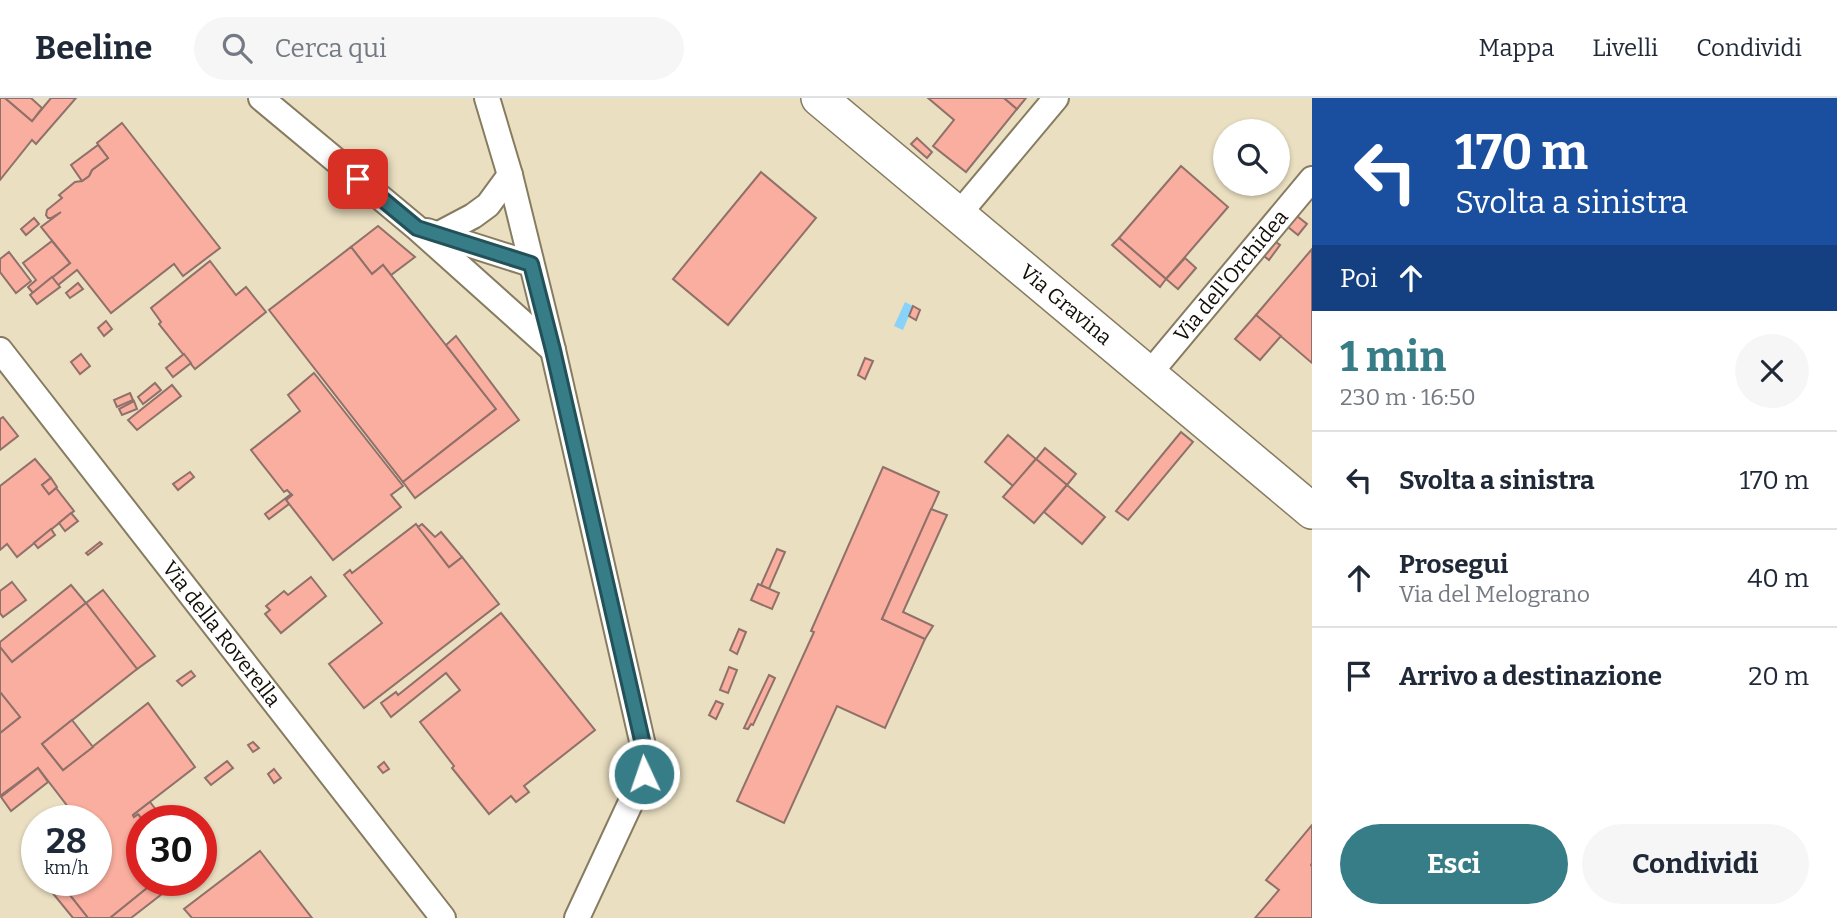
<!DOCTYPE html>
<html lang="it">
<head>
<meta charset="utf-8">
<style>
	body { margin:0; font-family:Bitter,serif; background:#f6f6f7; color:#1f2937; height:100vh; display:flex; flex-direction:column; font-size:26px; white-space:nowrap }
	* { box-sizing:border-box; margin:0 }
	p { font-size:23px; color:#747a83 }
	.icon { flex:none; width:38px; height:38px; fill:none; stroke:currentColor; stroke-width:2; stroke-linecap:round; stroke-linejoin:round }
	.map { position:relative; flex:1; overflow:hidden }
	.panel { display:flex; flex-direction:column; background:#fff; width:525px }
	.panel>* { flex:none }
	.guide { background:#1a4fa0; color:#fff; overflow:hidden }
	.tools { position:absolute; left:1213px; top:21px; display:grid; gap:14px }
	.tools a { display:grid; place-items:center; width:77px; height:77px; border-radius:50%; background:#fff; box-shadow:0 2px 5px #0004; font-size:35px }
	.speed { position:absolute; left:21px; top:707px; display:flex; gap:14px; font-size:35px; font-weight:700; text-align:center }
	.speed>* { display:grid; place-content:center; width:91px; height:91px; border-radius:50%; background:#fff; box-shadow:0 2px 5px #0004; line-height:1 }
	.speed small { font-size:18px; font-weight:400 }
	.speed .limit { border:10px solid #d22; background:#fff; color:#111 }
	.pin { position:absolute; display:grid; place-items:center; width:60px; height:60px; color:#fff; margin:-30px; border-radius:14px; box-shadow:0 4px 10px #0006 }
	.me { position:absolute; width:77px; margin:-38px; rotate:357deg; stroke-linejoin:round; filter:drop-shadow(0 0 5px #0008) }
	.turn { display:flex; align-items:center; gap:24px; height:147px; padding:0 28px; font-size:32px }
	.turn .icon { width:91px; height:91px; stroke-width:2.5 }
	.turn b { display:block; font-size:49px; line-height:60px }
	.then { display:flex; align-items:center; height:66px; padding:0 28px; background:#0003; gap:14px; font-size:26px }
	.round { display:grid; place-items:center; flex:none; width:74px; height:74px; border-radius:37px; background:#f6f6f7 }
	.overview { display:flex; align-items:center; justify-content:space-between; height:119px; padding:0 28px }
	h1 { font-size:42px; font-weight:700; line-height:52px; color:#367d87 }
	.action { display:flex; gap:14px; margin-top:auto; padding:14px 28px }
	.action a { flex:1; height:80px; border-radius:42px; background:#367d87; color:#fff; font-size:28px; font-weight:700; line-height:80px; text-align:center }
	.action a+a { background:#f6f6f7; color:#1f2937 }
	ul { padding:0; list-style:none }
	li { display:flex; align-items:center; gap:21px; height:98px; padding:0 28px; border-top:2px solid #e0e1e3 }
	li div { flex:1 }
	li b { display:block; font-size:26px }
	li em { font-style:normal }
	header { display:flex; align-items:center; gap:42px; box-sizing:border-box; height:98px; padding:0 35px; background:#fff; border-bottom:2px solid #e0e1e3 }
	header strong { font-size:33px }
	nav { display:flex; gap:38px; margin-inline-start:auto; font-size:24px }
	.search { width:490px; height:63px; background:#f6f6f7; display:flex; align-items:center; gap:18px; box-sizing:border-box; padding:0 24px; border-radius:38px; color:#747a83; font-size:26px }
	main { display:flex; flex:1; min-height:0 }
	.map>svg:first-child { display:block }
	.water { fill:#89d2f9 }
	.building { fill:#f9ae9f; stroke:#90716a; stroke-width:2 }
	.lines { fill:none; stroke-linecap:round; stroke-linejoin:round }
	.minor-casing { stroke:#867c61; stroke-width:28 }
	.secondary-casing { stroke:#867c61; stroke-width:38 }
	.minor { stroke:#fff; stroke-width:24 }
	.secondary { stroke:#fff; stroke-width:35 }
	.route-casing { stroke:#235158; stroke-width:18 }
	.route { stroke:#367d87; stroke-width:12 }
	.labels { text-anchor:middle; stroke-width:7; stroke-linejoin:round; paint-order:stroke }
	.street-label { font-size:21px; fill:#120e05; stroke:#f7ecce }
</style>
</head>
<body>
<header>
<strong>Beeline</strong>
<div class="search"><svg class="icon" aria-label="search" viewBox="0 0 24 24"><circle cx="10" cy="10" r="6"/><path d="M15 15l6 6"/></svg>Cerca qui</div>
<nav><a>Mappa</a><a>Livelli</a><a>Condividi</a></nav>
</header>
<main>
<div class="map">
<svg width="1312" height="820" viewBox="0 0 1312 820">
	<rect width="100%" height="100%" fill="#eadfc1"/>
	<path class="water" d="M905,204L913,208L903,232L894,228Z"/>
	<g class="building">
		<path d="M0,0H5L32,23L51,0H76L36,46L32,42L0,82Z"/>
		<path d="M5,0H31L42,10L32,23Z"/>
		<path d="M928,0H1004L1017,11L966,74L933,48L954,22Z"/>
		<path d="M1004,0H1026L1017,11Z"/>
		<path d="M122,25L220,150L183,178L174,166L111,215L77,172L58,187L52,179L70,165L41,129L61,114L51,120H48L46,117L47,112L62,100L59,97L75,84L82,83L89,78L92,72L108,60L97,45Z"/>
		<path d="M917,40L932,54L927,60L911,46Z"/>
		<path d="M98,47L108,60L92,72L89,78L82,83L71,67Z"/>
		<path d="M1181,68L1228,109L1166,181L1119,140Z"/>
		<path d="M761,74L816,120L728,227L673,181Z"/>
		<path d="M1297,118L1307,126L1298,137L1288,129Z"/>
		<path d="M34,120L39,126L26,137L21,131Z"/>
		<path d="M378,128L415,159L391,177L383,167L372,176L351,149Z"/>
		<path d="M1119,140L1166,181L1160,189L1112,147Z"/>
		<path d="M52,143L70,165L33,195L28,189L36,182L23,165Z"/>
		<path d="M1276,144L1280,147L1269,162L1264,158Z"/>
		<path d="M351,149L372,176L383,167L496,311L403,384L269,212Z"/>
		<path d="M1312,151V265L1256,217Z"/>
		<path d="M9,154L31,183L16,195L0,174V161Z"/>
		<path d="M1185,160L1196,170L1178,191L1166,181Z"/>
		<path d="M210,163L236,197L246,189L266,214L195,271L159,226L161,224L151,210Z"/>
		<path d="M52,179L60,189L37,206L30,197Z"/>
		<path d="M78,185L83,191L70,200L66,195Z"/>
		<path d="M913,208L920,212L916,222L909,218Z"/>
		<path d="M1256,217L1281,238L1260,262L1235,241Z"/>
		<path d="M106,223L112,231L104,238L98,230Z"/>
		<path d="M456,238L519,322L415,400L403,384L496,311L446,247Z"/>
		<path d="M81,256L90,268L80,276L71,264Z"/>
		<path d="M184,256L191,265L173,279L166,270Z"/>
		<path d="M865,260L873,263L865,281L858,277Z"/>
		<path d="M314,275L403,388L391,397L401,409L333,462L286,402L292,397L287,392L284,394L251,352L300,313L288,297Z"/>
		<path d="M155,285L161,292L143,306L138,299Z"/>
		<path d="M172,287L181,298L137,332L128,322Z"/>
		<path d="M130,295L133,302L117,309L114,302Z"/>
		<path d="M134,303L137,311L122,317L119,311Z"/>
		<path d="M3,319L18,338L0,352V321Z"/>
		<path d="M1181,334L1193,344L1128,422L1116,413Z"/>
		<path d="M1008,337L1036,361L1013,388L985,364Z"/>
		<path d="M1045,350L1076,376L1067,387L1036,361Z"/>
		<path d="M35,361L51,380L42,387L49,396L56,390L74,413L17,459L7,446L0,452V388Z"/>
		<path d="M1036,361L1067,387L1034,425L1003,399Z"/>
		<path d="M883,369L939,394L882,521L925,541L885,630L837,608L784,725L737,703L814,534L811,533Z"/>
		<path d="M190,374L194,379L178,392L173,386Z"/>
		<path d="M51,380L57,389L49,396L42,387Z"/>
		<path d="M1067,387L1105,419L1082,446L1044,414Z"/>
		<path d="M291,396L292,397L286,402L289,406L269,421L265,416Z"/>
		<path d="M931,411L947,417L903,514L933,528L925,541L882,521Z"/>
		<path d="M71,415L78,423L65,433L59,425Z"/>
		<path d="M416,426L449,469L462,459L499,506L364,610L329,566L382,525L344,477L350,472L352,475Z"/>
		<path d="M422,426L435,439L441,434L462,459L449,469L418,429Z"/>
		<path d="M51,431L55,437L38,450L34,445Z"/>
		<path d="M100,444L102,446L88,457L86,455Z"/>
		<path d="M777,451L785,454L769,491L761,487Z"/>
		<path d="M311,479L326,498L281,535L265,516L270,512L266,508L284,493L288,497Z"/>
		<path d="M12,484L26,502L3,519L0,515V493Z"/>
		<path d="M758,486L779,495L772,511L751,502Z"/>
		<path d="M71,487L86,505L12,564L0,549V544Z"/>
		<path d="M103,492L155,558L137,571L86,505Z"/>
		<path d="M86,505L137,571L42,646L63,672L148,605L195,669L133,717L134,719L138,716L144,723H142V782H157L110,820H88L58,782H96V747L98,746L96,744V723H79L38,670L0,698V635L20,619L0,594V549L12,564Z"/>
		<path d="M501,515L595,632L524,688L529,694L516,704L511,698L489,716L452,670L454,668L420,624L460,592L446,575L391,619L381,605L396,594L398,597Z"/>
		<path d="M739,531L746,534L737,556L730,552Z"/>
		<path d="M729,569L737,572L728,595L720,592Z"/>
		<path d="M191,573L195,578L182,588L177,583Z"/>
		<path d="M769,577L775,580L753,627L751,626L748,631L744,630Z"/>
		<path d="M0,594L20,619L0,635Z"/>
		<path d="M716,603L723,606L716,621L709,617Z"/>
		<path d="M72,622L93,649L63,672L42,646Z"/>
		<path d="M253,644L259,650L253,654L248,647Z"/>
		<path d="M227,663L233,670L211,687L205,680Z"/>
		<path d="M384,664L389,671L383,675L378,669Z"/>
		<path d="M38,670L48,684L11,713L1,699Z"/>
		<path d="M274,671L281,680L274,685L268,676Z"/>
		<path d="M150,704L161,718L155,723H144L138,716L134,719L133,717Z"/>
		<path d="M1312,727V765L1311,767L1312,768V820H1255L1279,792L1266,782Z"/>
		<path d="M260,753L312,820H192L184,811Z"/>
		<path d="M52,782H58L88,820H73L46,787Z"/>
		<path d="M157,782H180L131,820H110Z"/>
	</g>
	<g class="lines">
		<defs>
			<g id="minor">
				<path d="M261,0L417,130L553,252"/>
				<path d="M487,0L510,77L553,252L647,665L644,676L577,820"/>
				<path d="M958,117L1056,0"/>
				<path d="M427,133L531,166"/>
				<path d="M437,137L473,118L488,107L510,77"/>
				<path id="s1" d="M0,252L443,820"/>
				<path id="s2" d="M1149,276L1312,81"/>
			</g>
			<g id="secondary">
				<path id="s3" d="M819,0L1312,413"/>
			</g>
		</defs>
		<use href="#minor" class="minor-casing"/>
		<use href="#secondary" class="secondary-casing"/>
		<use href="#minor" class="minor"/>
		<use href="#secondary" class="secondary"/>
	</g>
	<g class="lines">
		<defs>
			<path id="route" d="M358,81L417,130L531,166L553,252L644,651L647,665L644,676"/>
		</defs>
		<use href="#route" class="route-casing"/>
		<use href="#route" class="route"/>
	</g>
	<g class="labels">
		<g class="street-label">
			<text dy="7" stroke="none"><textPath href="#s2" startOffset="128">Via dell'Orchidea</textPath></text>
			<text dy="7" stroke="none"><textPath href="#s3" startOffset="322">Via Gravina</textPath></text>
			<text dy="7" stroke="none"><textPath href="#s1" startOffset="360">Via della Roverella</textPath></text>
		</g>
	</g>
</svg>
<div class="tools">
<a><svg class="icon" aria-label="search" viewBox="0 0 24 24"><circle cx="10" cy="10" r="6"/><path d="M15 15l6 6"/></svg></a>
</div>
<div class="speed"><div>28<small>km/h</small></div><div class="limit">30</div></div>
<div class="pin" style="left:358px;top:81px;background:#d93025"><svg class="icon" aria-label="arrive" viewBox="0 0 24 24"><path d="M6 21V4h12l-3 4 3 4H6"/></svg></div>
<svg class="me" style="left:644px;top:676px" viewBox="-20 -20 40 40"><circle r="17" fill="#367d87" stroke="#fff" stroke-width="3"/><path d="M0-11L8 9 0 5-8 9z" fill="#fff"/></svg>
</div>
<section class="panel">
<div class="guide">
<div class="turn"><svg class="icon" aria-label="left" viewBox="0 0 24 24"><path d="M17 20v-9H6M10 6l-5 5 5 5"/></svg><div><b>170 m</b>Svolta a sinistra</div></div>
<div class="then">Poi<svg class="icon" aria-label="ahead" viewBox="0 0 24 24"><path d="M12 20V5M6 11l6-6 6 6"/></svg></div>
</div>
<div class="overview"><div><h1>1 min</h1><p>230 m · 16:50</p></div><a class="round"><svg class="icon" aria-label="close" viewBox="0 0 24 24"><path d="M6 6l12 12M18 6L6 18"/></svg></a></div>
<ul>
<li><svg class="icon" aria-label="left" viewBox="0 0 24 24"><path d="M17 20v-9H6M10 6l-5 5 5 5"/></svg><div><b>Svolta a sinistra</b></div><em>170 m</em></li>
<li><svg class="icon" aria-label="ahead" viewBox="0 0 24 24"><path d="M12 20V5M6 11l6-6 6 6"/></svg><div><b>Prosegui</b><p>Via del Melograno</p></div><em>40 m</em></li>
<li><svg class="icon" aria-label="arrive" viewBox="0 0 24 24"><path d="M6 21V4h12l-3 4 3 4H6"/></svg><div><b>Arrivo a destinazione</b></div><em>20 m</em></li>
</ul>
<div class="action"><a>Esci</a><a>Condividi</a></div>
</section>
</main>
</body>
</html>
